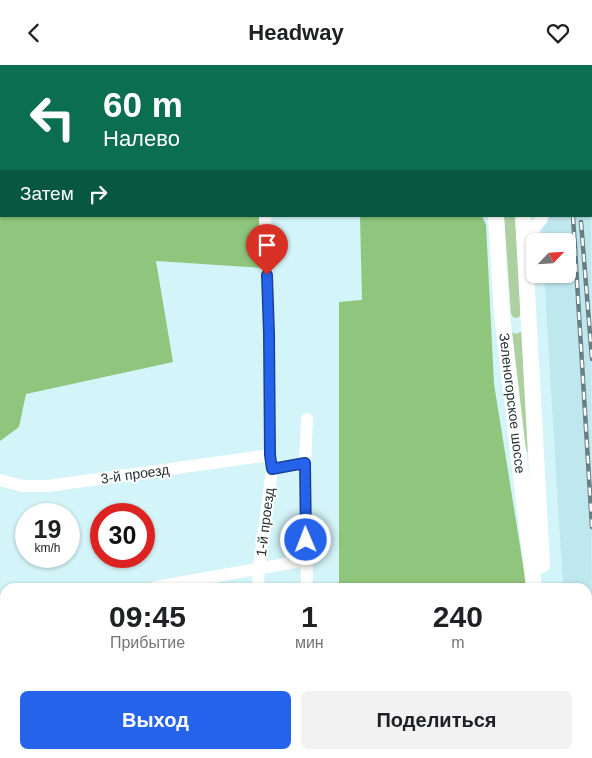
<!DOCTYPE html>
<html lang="ru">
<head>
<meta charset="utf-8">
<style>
	body { margin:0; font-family:Helvetica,sans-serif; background:#f2f2f2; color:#202124; height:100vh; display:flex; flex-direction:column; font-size:19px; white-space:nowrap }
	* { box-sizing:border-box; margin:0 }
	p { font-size:16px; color:#757577 }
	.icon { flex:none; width:28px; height:28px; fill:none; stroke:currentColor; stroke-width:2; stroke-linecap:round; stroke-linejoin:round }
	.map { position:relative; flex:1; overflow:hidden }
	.drawer { position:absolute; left:0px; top:518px; width:592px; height:176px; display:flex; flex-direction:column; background:#fff; border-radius:15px 15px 0 0; box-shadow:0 1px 4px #0004 }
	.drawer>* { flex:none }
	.banner { position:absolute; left:0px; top:0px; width:592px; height:152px; box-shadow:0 1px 4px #0004; background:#0b6e4f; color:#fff; overflow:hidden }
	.needle { width:32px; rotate:65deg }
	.fabs { position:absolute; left:526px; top:168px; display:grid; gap:10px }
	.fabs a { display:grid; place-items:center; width:50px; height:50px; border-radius:8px; background:#fff; box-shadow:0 1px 4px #0004; font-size:25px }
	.speed { position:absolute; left:15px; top:438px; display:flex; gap:10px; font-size:25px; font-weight:700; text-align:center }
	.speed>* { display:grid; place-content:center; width:65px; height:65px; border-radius:50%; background:#fff; box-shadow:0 1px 4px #0004; line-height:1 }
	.speed small { font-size:12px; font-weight:400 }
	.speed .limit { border:8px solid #d22; background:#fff; color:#111 }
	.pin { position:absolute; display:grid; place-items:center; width:42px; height:42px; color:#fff; margin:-51px -21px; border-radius:50% 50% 50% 0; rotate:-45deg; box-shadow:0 0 5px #0007 }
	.pin .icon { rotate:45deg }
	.me { position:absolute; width:55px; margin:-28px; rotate:359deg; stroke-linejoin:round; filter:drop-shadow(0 0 4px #0008) }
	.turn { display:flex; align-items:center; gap:18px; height:105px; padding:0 20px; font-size:22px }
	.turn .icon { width:65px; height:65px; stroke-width:2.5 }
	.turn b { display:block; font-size:35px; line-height:42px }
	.then { display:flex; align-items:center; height:48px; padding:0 20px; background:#0003; gap:10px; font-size:19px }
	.eta { display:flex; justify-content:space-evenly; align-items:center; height:85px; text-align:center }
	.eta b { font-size:30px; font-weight:600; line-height:35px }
	.primary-button { display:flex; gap:10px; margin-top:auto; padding:10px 20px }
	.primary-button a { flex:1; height:58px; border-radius:8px; background:#2563eb; color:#fff; font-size:20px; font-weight:600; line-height:58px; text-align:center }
	.primary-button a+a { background:#f2f2f2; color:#202124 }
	header { display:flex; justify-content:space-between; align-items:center; height:65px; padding:0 20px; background:#fff; font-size:22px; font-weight:600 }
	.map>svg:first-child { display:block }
	.built { fill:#bfe8ee }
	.green { fill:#acd0a0 }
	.forest { fill:#8fc57c }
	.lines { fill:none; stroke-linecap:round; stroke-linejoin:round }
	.minor { stroke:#fff; stroke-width:12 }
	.major { stroke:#fff; stroke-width:16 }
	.rail-casing { stroke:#697e81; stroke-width:4.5 }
	.rail { stroke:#fff; stroke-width:2.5; stroke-dasharray:8; stroke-linecap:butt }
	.route-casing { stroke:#184099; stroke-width:12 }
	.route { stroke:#2563eb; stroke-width:9 }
	.labels { text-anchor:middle; stroke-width:4; stroke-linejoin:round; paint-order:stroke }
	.street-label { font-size:14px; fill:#243133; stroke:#fff }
</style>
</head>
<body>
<header><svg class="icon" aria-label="back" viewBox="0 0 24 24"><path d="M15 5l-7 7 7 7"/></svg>Headway<svg class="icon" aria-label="heart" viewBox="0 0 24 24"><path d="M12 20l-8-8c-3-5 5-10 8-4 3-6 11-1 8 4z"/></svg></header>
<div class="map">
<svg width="592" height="693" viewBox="0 0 592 693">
	<rect width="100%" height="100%" fill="#d3f4f8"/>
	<path class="built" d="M591,10L592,693H573V689H588V522H563L544,209H568V176H542L540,151H591Z"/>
	<g class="green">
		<path d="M504,151H515L521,246L520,251L517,253L513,252L511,248Z"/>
		<path d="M523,266L530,387H527L520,354L511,267L516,269Z"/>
	</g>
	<g class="forest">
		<path d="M0,0H196L197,1H1V83H0Z"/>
		<path d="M212,0H478V1H213Z"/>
		<path d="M0,103H1V151H260L262,203L156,196L173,297L26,329L19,362L0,376Z"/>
		<path d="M360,151H482L486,160L494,319L525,512L526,522H339V237L362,235Z"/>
		<rect x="340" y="689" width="196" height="4"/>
	</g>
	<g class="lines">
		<g class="minor">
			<path d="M208,0L209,1"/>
			<path d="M0,102H1"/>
			<path d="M524,175L542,154V151"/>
			<path d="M307,354L305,399L307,522"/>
			<path d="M272,404L305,399"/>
			<path d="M0,415L23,421H48L270,390"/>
			<path d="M156,522L307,495"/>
			<path d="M258,522L259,503L272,404L270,390L269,269L265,151"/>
			<path d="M0,634L5,626"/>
			<path d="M0,678H5"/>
			<path d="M254,693V689"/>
			<path d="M310,693V689"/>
		</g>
		<g class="major">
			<path d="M488,0V1"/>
			<path d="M514,0V1"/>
			<path id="s1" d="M496,151L502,250L534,522"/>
			<path d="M523,151L542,500"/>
			<path d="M552,689V693"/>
		</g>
		<defs>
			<g id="rail">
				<path d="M564,0V1"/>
				<path d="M573,151L592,462"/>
				<path d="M581,157L592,294"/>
			</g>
		</defs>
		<use href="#rail" class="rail-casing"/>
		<use href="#rail" class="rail"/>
	</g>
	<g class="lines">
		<defs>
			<path id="route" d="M267,210L269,269L270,390L272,404L305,398L306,475"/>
		</defs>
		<use href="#route" class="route-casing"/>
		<use href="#route" class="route"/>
	</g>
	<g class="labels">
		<g class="street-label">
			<text dy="5" stroke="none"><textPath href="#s1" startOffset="188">Зеленогорское шоссе</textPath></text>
			<text transform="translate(135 409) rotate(-8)" y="5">3-й проезд</text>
			<text transform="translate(265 457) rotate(-83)" y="5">1-й проезд</text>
		</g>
	</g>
</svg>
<div class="fabs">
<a><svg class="needle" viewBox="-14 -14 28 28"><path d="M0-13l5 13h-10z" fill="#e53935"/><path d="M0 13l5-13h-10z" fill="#757577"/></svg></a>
</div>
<div class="speed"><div>19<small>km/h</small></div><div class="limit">30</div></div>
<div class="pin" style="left:267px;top:210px;background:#d93025"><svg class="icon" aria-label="arrive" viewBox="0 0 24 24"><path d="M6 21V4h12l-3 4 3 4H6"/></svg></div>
<svg class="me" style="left:306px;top:475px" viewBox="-20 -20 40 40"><circle r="17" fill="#2563eb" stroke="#fff" stroke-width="3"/><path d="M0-11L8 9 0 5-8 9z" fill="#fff"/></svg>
<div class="banner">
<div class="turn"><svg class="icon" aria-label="left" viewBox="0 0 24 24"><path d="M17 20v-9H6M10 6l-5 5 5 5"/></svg><div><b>60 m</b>Налево</div></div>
<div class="then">Затем<svg class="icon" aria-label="right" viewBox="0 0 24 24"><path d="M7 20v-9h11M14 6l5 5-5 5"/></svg></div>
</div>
<section class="drawer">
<div class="eta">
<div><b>09:45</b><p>Прибытие</p></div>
<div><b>1</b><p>мин</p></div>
<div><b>240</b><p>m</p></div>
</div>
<div class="primary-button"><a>Выход</a><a>Поделиться</a></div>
</section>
</div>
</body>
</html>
